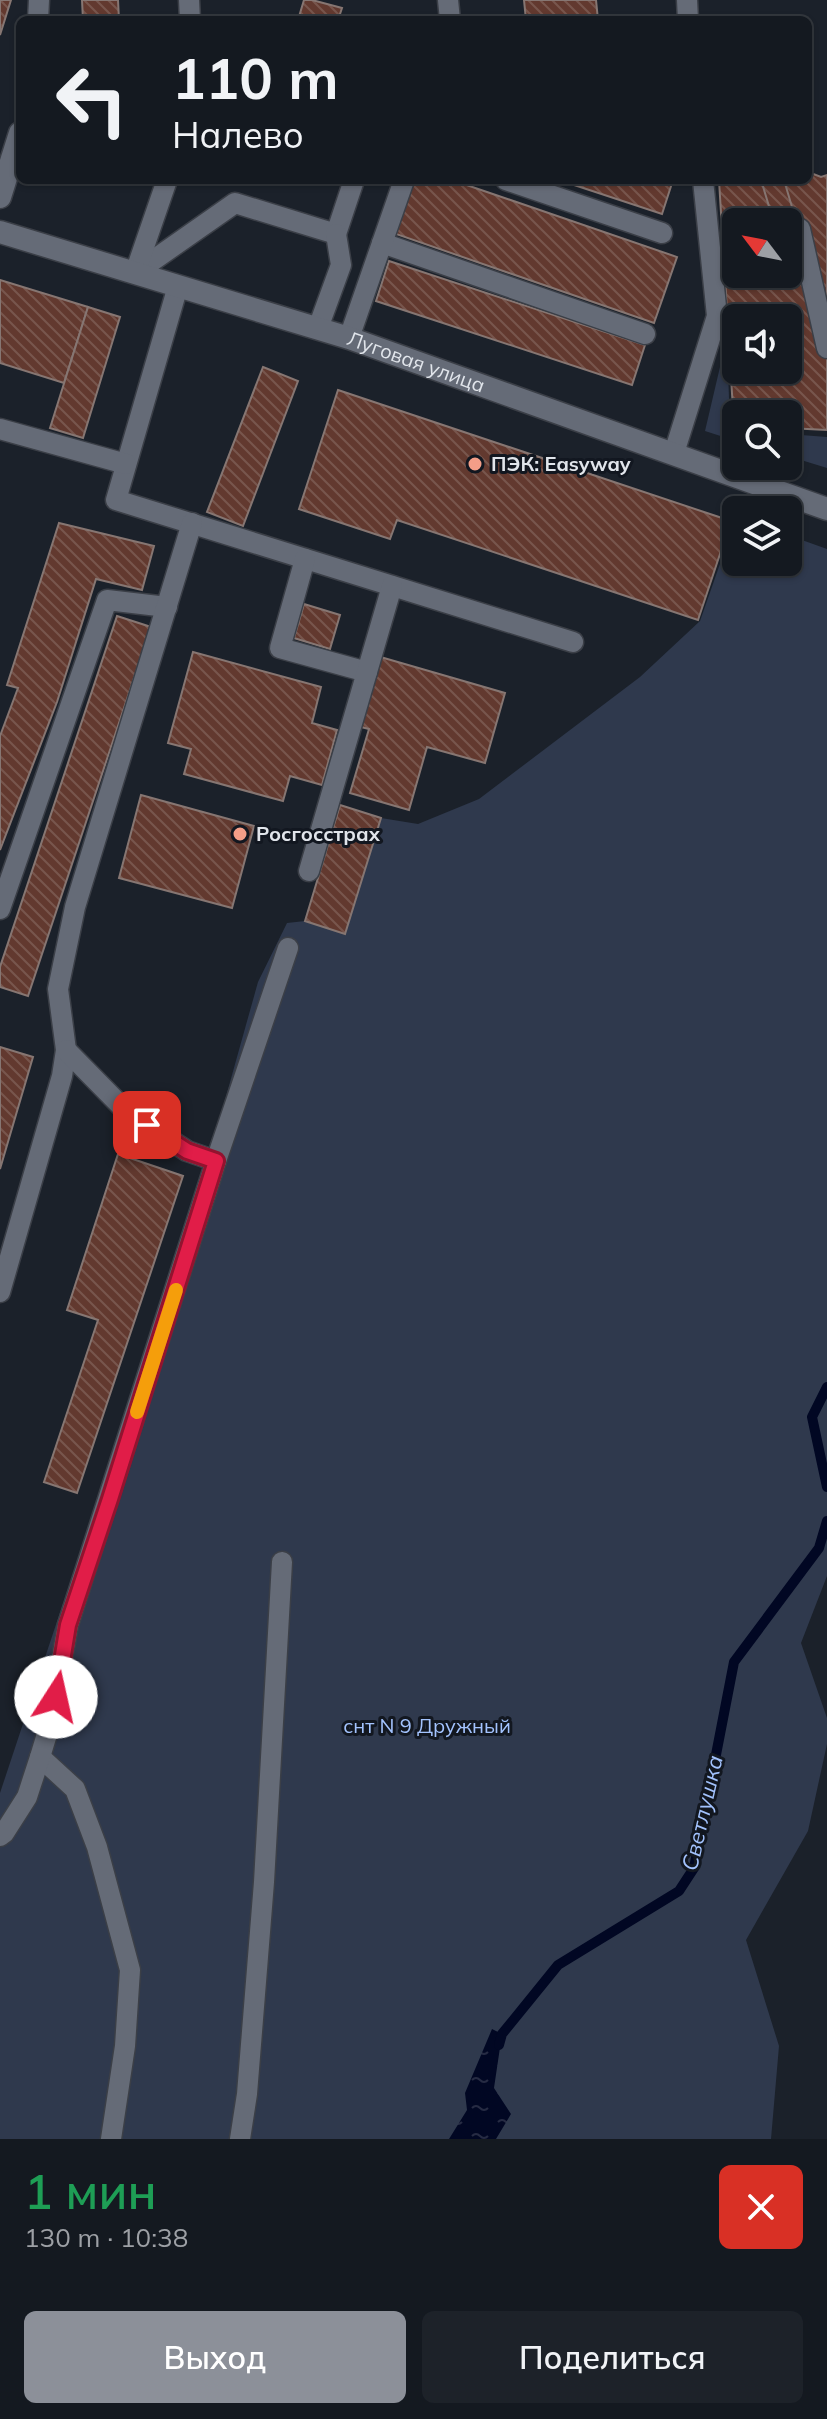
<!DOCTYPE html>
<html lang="ru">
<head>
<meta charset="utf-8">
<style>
	body { margin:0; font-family:Mulish,sans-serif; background:#1d2229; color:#f1f3f6; height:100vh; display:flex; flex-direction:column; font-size:30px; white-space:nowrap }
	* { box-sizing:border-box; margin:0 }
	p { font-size:26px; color:#9da0a5 }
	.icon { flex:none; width:44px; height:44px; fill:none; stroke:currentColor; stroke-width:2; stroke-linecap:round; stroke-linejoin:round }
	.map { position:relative; height:2139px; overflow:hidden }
	.details { display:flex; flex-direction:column; background:#141920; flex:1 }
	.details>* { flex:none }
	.hud { position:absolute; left:16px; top:16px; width:796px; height:168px; border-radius:12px; box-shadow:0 2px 6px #0004,0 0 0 2px #33383e; background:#141920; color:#f1f3f6; overflow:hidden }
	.needle { width:52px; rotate:302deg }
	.tools { position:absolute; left:722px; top:208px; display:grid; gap:16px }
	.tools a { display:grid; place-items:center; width:80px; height:80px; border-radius:12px; background:#141920; box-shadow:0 2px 6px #0004,0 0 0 2px #33383e; font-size:40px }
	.pin { position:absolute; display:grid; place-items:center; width:68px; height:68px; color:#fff; margin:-34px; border-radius:16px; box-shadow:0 4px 12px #0006 }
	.me { position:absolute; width:88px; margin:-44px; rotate:10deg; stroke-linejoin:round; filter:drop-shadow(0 0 6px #0008) }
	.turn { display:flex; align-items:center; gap:28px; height:168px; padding:0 24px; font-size:36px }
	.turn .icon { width:104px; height:104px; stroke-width:2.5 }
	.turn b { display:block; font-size:56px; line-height:68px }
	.round { display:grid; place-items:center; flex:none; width:84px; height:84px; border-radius:12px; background:#1d2229 }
	.summary { display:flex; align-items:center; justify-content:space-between; height:136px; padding:0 24px }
	h1 { font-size:48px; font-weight:600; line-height:60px; color:#1e9e55 }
	.primary-button { display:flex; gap:16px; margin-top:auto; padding:16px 24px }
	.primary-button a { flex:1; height:92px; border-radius:12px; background:#8c9099; color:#fff; font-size:32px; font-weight:600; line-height:92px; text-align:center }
	.primary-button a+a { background:#1d2229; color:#f1f3f6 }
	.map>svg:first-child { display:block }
	.green { fill:#2f394d }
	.water { fill:url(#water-ripples) }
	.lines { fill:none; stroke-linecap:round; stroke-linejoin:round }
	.stream { stroke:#010723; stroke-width:10 }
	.building { fill:url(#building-back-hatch); stroke:#867672; stroke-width:2; fill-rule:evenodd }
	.service-casing { stroke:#3b3f47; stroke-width:23 }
	.minor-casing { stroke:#3b3f47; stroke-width:25 }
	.service { stroke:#656b77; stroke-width:20 }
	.minor { stroke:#656b77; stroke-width:22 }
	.route-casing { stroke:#92132f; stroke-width:20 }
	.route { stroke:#e11d48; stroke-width:14 }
	.slow { stroke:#f59e0b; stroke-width:14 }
	.poi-dot { fill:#f49e88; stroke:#121720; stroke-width:3 }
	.labels { text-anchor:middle; stroke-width:6; stroke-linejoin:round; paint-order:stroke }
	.street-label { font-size:20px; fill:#e1e5eb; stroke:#121720 }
	.poi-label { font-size:20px; font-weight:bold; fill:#e1e5eb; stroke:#121720; text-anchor:start }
	.park-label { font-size:20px; fill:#a3c3fe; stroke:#121720 }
	.water-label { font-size:22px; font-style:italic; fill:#a2c2fd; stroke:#121720 }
</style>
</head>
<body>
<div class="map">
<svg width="827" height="2139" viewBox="0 0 827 2139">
	<defs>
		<pattern id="water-ripples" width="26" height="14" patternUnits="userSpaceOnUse" patternTransform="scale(2)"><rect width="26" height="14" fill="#010723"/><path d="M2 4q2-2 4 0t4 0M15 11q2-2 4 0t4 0" fill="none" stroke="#262b43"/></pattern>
		<pattern id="building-back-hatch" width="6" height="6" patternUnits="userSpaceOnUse" patternTransform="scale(2)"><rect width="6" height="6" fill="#62392f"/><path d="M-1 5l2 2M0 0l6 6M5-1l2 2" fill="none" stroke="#78564d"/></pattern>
	</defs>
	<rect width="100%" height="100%" fill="#1b212a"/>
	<g class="green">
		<path d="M727,337L730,430L736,431V441L705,431Z"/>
		<path d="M788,434L827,437V468L788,456Z"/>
		<path d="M736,518V562H788V535L827,549V1576L801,1643L827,1718V1744L808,1831L746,1940L779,2046L771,2139H0V1793L197,1200L258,982L287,923L305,921L345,934L381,818L418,824L479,799L640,677L700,621Z"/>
	</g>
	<path class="water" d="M492,2029L502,2034L494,2088L511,2114L496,2139H449L467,2110L465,2093Z"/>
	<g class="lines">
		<g class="stream">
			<path d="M827,1387L812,1417L827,1487"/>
			<path d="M499,2045L502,2034L558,1965L679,1891L694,1868L734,1662L819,1548L827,1521"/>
		</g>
	</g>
	<g class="building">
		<path d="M0,0H11L0,35Z"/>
		<path d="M82,0H118L119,20H83Z"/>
		<path d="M304,0H312L342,8L338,20H298Z"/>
		<path d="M524,0H596L598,20H526Z"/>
		<path d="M808,172L821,177L827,175V430L788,428V414H736V426H734L719,180H808ZM736,222H788V274H736ZM736,318H788V370H736Z"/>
		<path d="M414,180H452L677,257L654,323L396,234Z"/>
		<path d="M559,180H673L662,214Z"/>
		<path d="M773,180H784L792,207L771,213L762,183Z"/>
		<path d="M389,261L645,345L632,385L376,301Z"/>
		<path d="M0,280L88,307L64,383L0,363Z"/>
		<path d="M88,307L120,317L83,438L50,428Z"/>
		<path d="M263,367L298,381L243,526L207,512Z"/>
		<path d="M338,390L731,521L698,620L397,520L390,539L299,509Z"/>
		<path d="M59,523L154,546L142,590L96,579L57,702L0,850V736L18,688L7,685Z"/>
		<path d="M304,604L340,615L330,649L294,638Z"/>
		<path d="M117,616L151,627L28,996L0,987V967Z"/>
		<path d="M193,652L321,687L312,723L337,730L322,785L290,776L283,801L184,774L191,749L168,743Z"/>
		<path d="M377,656L505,693L485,763L427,747L409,810L350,793L369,729L357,726Z"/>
		<path d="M141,795L254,826L232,908L119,878Z"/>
		<path d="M340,805L381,818L345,934L305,921Z"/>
		<path d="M0,1047L33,1057L0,1169Z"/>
		<path d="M118,1154L183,1176L77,1493L44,1482L98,1320L67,1310Z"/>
	</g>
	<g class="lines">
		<defs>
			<g id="service">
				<path d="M189,0L190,20"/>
				<path d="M448,0L450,20"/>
				<path d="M687,0L688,20"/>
				<path d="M38,20L39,0"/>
				<path d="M506,180L662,233"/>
				<path d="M800,229L827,348"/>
				<path d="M382,243L645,334"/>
				<path d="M135,273L235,203L336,234L354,180"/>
				<path d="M135,273L167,180"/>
				<path d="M178,286L116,500L573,642"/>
				<path d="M318,328L341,265L336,234"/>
				<path d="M349,338L404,180"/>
				<path d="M0,429L126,464"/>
				<path d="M674,453L717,316L703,180"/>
				<path d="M305,559L280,648L367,672"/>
				<path d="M309,871L392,586"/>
				<path d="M0,909L107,600L167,607"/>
				<path d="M216,1161L288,948"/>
				<path d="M0,1292L62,1076L66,1050L58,989L75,907L192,523"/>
				<path d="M40,1757L75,1789L97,1847L130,1970L125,2046L111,2139"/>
				<path d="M0,1836L4,1833L27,1797L40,1757L51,1721L68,1625L216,1161L187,1151L127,1112L66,1050"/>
				<path d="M240,2139L247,2094L264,1882L282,1562"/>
			</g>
			<g id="minor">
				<path d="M0,197L20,133"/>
				<path id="s1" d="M0,232L349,338L827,509"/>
			</g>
		</defs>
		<use href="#service" class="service-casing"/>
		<use href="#minor" class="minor-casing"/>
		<use href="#service" class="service"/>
		<use href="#minor" class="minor"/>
	</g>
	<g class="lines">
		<defs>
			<path id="route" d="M56,1697L68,1625L110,1499L216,1161L187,1151L147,1125"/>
		</defs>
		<use href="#route" class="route-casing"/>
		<use href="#route" class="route"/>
		<path class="slow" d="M137,1412L176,1290"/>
	</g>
	<g class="poi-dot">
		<circle cx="475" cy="464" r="8"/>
		<circle cx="240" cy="834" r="8"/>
	</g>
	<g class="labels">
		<g class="street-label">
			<text dy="7" stroke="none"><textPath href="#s1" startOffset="436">Луговая улица</textPath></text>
		</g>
		<g class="poi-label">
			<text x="491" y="471">ПЭК: Easyway</text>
			<text x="256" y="841">Росгосстрах</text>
		</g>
		<g class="park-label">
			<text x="427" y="1733">снт N 9 Дружный</text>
		</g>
		<g class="water-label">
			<text transform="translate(702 1813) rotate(-77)" y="8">Светлушка</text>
		</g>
	</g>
</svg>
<div class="tools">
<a><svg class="needle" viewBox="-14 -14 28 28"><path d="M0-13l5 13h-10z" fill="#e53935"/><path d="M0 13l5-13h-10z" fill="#9da0a5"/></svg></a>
<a><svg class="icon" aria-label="sound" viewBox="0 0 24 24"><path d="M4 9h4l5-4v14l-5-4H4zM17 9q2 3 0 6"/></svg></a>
<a><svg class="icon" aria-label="search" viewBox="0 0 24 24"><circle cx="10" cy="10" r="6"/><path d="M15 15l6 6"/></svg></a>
<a><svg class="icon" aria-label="layers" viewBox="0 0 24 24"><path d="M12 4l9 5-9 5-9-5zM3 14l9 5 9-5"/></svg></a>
</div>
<div class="pin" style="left:147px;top:1125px;background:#d93025"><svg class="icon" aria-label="arrive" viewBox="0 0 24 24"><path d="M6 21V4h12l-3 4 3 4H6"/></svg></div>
<svg class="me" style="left:56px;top:1697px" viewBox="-20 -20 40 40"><circle r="19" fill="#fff"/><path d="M0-13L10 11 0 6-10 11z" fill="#e11d48"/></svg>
<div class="hud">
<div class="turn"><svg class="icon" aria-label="left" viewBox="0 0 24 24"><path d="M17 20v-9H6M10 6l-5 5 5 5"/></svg><div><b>110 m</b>Налево</div></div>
</div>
</div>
<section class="details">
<div class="summary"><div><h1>1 мин</h1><p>130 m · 10:38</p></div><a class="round" style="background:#d93025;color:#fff"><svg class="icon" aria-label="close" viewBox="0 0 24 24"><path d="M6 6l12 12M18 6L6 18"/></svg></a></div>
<div class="primary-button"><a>Выход</a><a>Поделиться</a></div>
</section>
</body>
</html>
